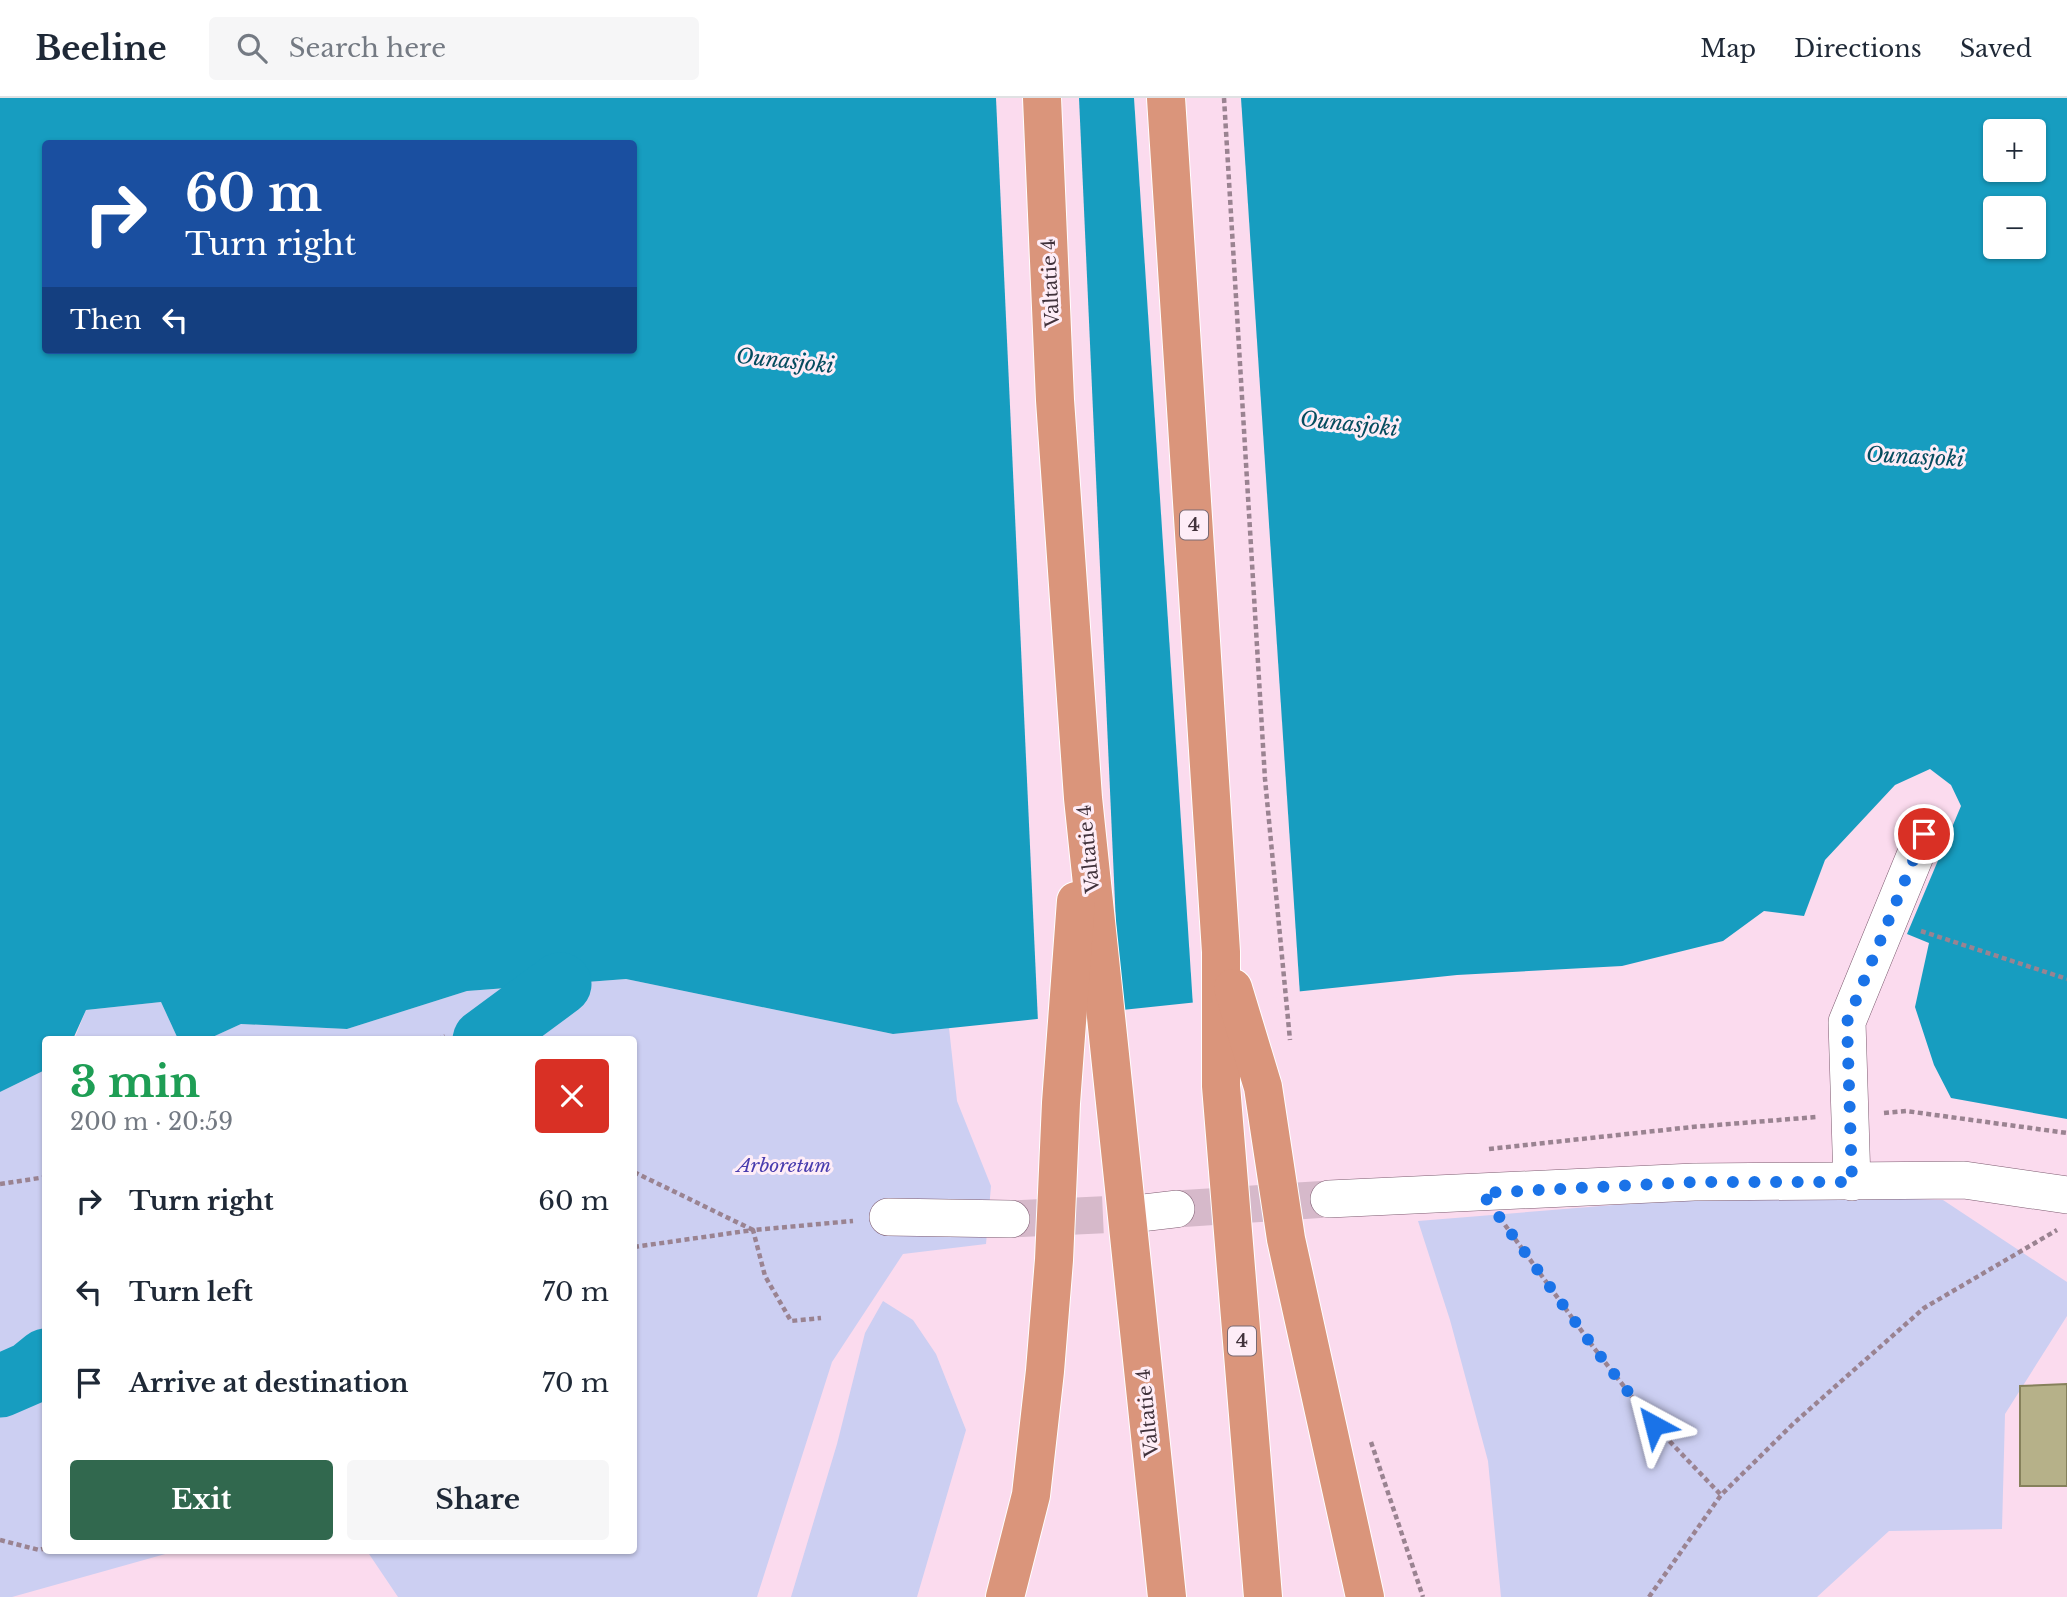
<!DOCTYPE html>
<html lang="en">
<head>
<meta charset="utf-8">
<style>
	body { margin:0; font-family:"Libre Baskerville",serif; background:#f6f6f7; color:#1f2937; height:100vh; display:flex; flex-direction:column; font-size:26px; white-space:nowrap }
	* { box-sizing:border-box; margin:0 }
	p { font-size:23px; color:#747a83 }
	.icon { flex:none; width:38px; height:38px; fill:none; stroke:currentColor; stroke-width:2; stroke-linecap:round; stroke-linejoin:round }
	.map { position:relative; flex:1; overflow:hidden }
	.side { position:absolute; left:42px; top:938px; width:595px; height:518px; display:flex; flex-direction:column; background:#fff; border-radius:7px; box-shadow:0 2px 5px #0004 }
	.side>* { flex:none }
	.banner { position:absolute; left:42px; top:42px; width:595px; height:214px; border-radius:7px; box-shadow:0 2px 5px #0004; background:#1a4fa0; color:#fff; overflow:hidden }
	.controls { position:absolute; left:1983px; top:21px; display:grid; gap:14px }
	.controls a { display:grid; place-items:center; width:63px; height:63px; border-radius:7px; background:#fff; box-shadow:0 2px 5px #0004; font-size:35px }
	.pin { position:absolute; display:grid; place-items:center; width:60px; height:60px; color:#fff; margin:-30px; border:4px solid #fff; border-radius:50%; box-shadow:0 2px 7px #0007 }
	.me { position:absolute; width:77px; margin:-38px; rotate:322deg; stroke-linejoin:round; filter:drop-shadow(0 0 5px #0008) }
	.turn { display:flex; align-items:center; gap:24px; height:147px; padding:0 28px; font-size:32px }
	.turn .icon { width:91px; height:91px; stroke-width:2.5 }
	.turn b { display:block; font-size:49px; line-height:60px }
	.then { display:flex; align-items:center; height:66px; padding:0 28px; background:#0003; gap:14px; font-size:26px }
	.round { display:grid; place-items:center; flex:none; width:74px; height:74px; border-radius:7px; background:#f6f6f7 }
	.head { display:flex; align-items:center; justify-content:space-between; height:119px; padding:0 28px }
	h1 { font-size:42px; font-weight:700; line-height:52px; color:#1e9e55 }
	.button { display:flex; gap:14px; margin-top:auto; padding:14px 28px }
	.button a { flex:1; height:80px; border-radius:7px; background:#31684e; color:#fff; font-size:28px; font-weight:700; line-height:80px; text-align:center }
	.button a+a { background:#f6f6f7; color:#1f2937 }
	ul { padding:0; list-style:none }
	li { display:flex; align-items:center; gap:21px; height:91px; padding:0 28px }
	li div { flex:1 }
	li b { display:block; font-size:26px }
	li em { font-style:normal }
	header { display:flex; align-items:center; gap:42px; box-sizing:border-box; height:98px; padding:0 35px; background:#fff; border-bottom:2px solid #e0e1e3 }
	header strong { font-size:33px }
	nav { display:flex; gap:38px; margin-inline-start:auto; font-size:24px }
	.search { width:490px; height:63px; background:#f6f6f7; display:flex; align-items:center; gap:18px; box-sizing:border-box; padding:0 24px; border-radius:7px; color:#747a83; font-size:26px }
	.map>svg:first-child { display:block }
	.green { fill:#cccff2 }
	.water { fill:#179dc0; fill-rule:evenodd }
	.pier { fill:#fbdbee }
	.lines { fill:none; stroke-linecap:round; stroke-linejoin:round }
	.river { stroke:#179dc0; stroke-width:63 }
	.building { fill:#b6b189; stroke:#86815b; stroke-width:2 }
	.minor-tunnel { stroke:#d6b9ca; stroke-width:37; stroke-dasharray:37 18; stroke-linecap:butt }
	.minor-casing { stroke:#7d5b70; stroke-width:38 }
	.highway-casing { stroke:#fff; stroke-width:40 }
	.path { stroke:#9a8391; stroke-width:4.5; stroke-dasharray:5 3.5; stroke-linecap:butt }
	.minor { stroke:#fff; stroke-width:37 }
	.highway { stroke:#da957b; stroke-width:38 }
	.route { stroke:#1a73e8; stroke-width:12; stroke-dasharray:0 21.6 }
	.labels { text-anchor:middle; stroke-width:6; stroke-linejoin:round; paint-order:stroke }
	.shield { fill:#feedf7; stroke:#7a6a73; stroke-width:2 }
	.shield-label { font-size:18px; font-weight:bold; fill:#41323b }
	.street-label { font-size:19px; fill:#41323b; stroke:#feedf7 }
	.park-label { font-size:19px; font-style:italic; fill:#493cae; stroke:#feedf7 }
	.water-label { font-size:21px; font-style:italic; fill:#054c5f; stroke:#feedf7 }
</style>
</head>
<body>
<header>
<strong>Beeline</strong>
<div class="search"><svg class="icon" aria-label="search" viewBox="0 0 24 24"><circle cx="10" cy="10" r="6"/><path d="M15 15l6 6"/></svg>Search here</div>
<nav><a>Map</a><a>Directions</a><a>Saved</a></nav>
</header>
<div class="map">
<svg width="2067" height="1499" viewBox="0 0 2067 1499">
	<rect width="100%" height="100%" fill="#fbdbee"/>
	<g class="green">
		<path d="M626,881L893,936L949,930L957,1003L991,1088L986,1146L903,1156L832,1264L757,1499H398L367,1453L634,1452V942H206L241,926L347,931L467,893Z"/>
		<path d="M161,904L178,941L74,942L86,912Z"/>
		<path d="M45,972L46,1452L176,1453L12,1499H0V994Z"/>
		<path d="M1813,1098L1943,1102L2067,1184V1218L2005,1316L2002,1431L1889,1433L1817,1499H1501L1488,1363L1450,1222L1418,1123L1663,1103Z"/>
		<path d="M883,1203L913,1222L936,1256L966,1332L917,1499H791L837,1346L865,1235Z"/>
	</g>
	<path class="water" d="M0,0H2067V1021L1951,1000L1934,967L1915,909L1929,845L1907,836L1961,708L1951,687L1930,671L1895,687L1825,762L1804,818L1764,813L1723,843L1622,868L1457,877L893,936L626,881L467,893L347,931L241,926L206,942L178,941L161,904L86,912L73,941L46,942L45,972L0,994ZM1995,33H2034V72H1995ZM46,46H634V252H46ZM1995,110H2034V149H1995Z"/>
	<g class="pier">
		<path d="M996,0H1079L1120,916L1038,924Z"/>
		<path d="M1134,0H1241L1300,897L1193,908Z"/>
	</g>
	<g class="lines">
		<g class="river">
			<path d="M484,942L560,886"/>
			<path d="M0,1288L30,1275L46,1262"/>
		</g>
	</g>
	<path class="building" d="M2067,1286V1388H2020V1288Z"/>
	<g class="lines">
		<g class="minor-tunnel">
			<path d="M1176,1111L1329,1101"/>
			<path d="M1011,1121L1142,1115"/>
		</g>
		<defs>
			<g id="minor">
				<path d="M1852,1084L1847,924L1924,736"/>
				<path d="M1329,1101L1694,1084L1964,1082L2067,1097"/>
				<path d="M1142,1115L1176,1111"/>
				<path d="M888,1119L1011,1121"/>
			</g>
			<g id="highway">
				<path d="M1042,0L1055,302L1083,700L1167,1499"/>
				<path d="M1166,0L1221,854V988L1263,1499"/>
				<path d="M1233,890L1263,989L1286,1141L1365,1499"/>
				<path d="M1005,1499L1031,1397L1045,1273L1054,1162L1061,1005L1076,803"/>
			</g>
		</defs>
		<use href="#minor" class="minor-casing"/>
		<use href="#highway" class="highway-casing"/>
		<g class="path">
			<path d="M1224,0L1265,681L1290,942"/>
			<path d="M1921,833L2067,881"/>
			<path d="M437,942L445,938"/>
			<path d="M1884,1015L1906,1013L2067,1035"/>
			<path d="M1489,1051L1692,1029L1816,1019"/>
			<path d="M634,1074L753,1132L853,1123"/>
			<path d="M0,1086L46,1079"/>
			<path d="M1505,1127L1594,1250L1654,1327L1721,1397"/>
			<path d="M634,1149L753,1132L765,1178L791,1223L821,1220"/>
			<path d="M1371,1344L1423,1499"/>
			<path d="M0,1442L39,1452L46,1450"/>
			<path d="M1649,1499L1721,1397L1794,1325L1924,1210L2057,1132"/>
		</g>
		<use href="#minor" class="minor"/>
		<use href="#highway" class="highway"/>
	</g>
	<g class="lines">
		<path class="route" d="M1654,1327L1594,1250L1482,1095L1694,1084H1852L1847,924L1924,736"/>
	</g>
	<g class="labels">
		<g class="shield">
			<rect x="1180" y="412.5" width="28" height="29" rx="5"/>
			<rect x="1228" y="1228.5" width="28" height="29" rx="5"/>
		</g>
		<g class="shield-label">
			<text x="1194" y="433">4</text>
			<text x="1242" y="1249">4</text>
		</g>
		<g class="street-label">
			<text transform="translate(1050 185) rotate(-93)" y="7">Valtatie 4</text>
			<text transform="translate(1088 751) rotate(-96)" y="7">Valtatie 4</text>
			<text transform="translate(1147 1315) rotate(-96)" y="7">Valtatie 4</text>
		</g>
		<g class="park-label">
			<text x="784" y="1074">Arboretum</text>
		</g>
		<g class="water-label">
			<text transform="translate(785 263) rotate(6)" y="7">Ounasjoki</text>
			<text transform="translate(1349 326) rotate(6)" y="7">Ounasjoki</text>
			<text transform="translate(1915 359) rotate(3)" y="7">Ounasjoki</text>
		</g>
	</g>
</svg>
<div class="controls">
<a>+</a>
<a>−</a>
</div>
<div class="pin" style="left:1924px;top:736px;background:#d93025"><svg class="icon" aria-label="arrive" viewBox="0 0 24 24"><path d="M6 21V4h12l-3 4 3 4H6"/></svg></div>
<svg class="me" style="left:1654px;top:1327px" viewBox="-20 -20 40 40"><path d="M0-17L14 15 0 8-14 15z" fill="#1a73e8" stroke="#fff" stroke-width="4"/></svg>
<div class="banner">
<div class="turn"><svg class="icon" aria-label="right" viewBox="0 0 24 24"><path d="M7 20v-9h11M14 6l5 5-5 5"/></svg><div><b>60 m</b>Turn right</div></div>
<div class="then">Then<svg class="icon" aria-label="left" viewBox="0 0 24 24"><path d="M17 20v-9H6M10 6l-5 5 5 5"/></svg></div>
</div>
<section class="side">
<div class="head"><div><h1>3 min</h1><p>200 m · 20:59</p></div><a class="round" style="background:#d93025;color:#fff"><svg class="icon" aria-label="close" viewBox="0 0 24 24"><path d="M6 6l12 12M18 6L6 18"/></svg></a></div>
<ul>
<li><svg class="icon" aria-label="right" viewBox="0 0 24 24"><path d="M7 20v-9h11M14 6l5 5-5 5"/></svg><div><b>Turn right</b></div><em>60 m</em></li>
<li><svg class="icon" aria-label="left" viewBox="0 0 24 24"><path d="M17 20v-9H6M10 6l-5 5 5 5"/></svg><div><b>Turn left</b></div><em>70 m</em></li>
<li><svg class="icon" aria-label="arrive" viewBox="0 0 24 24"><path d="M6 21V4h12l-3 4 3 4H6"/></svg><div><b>Arrive at destination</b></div><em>70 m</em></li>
</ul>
<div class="button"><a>Exit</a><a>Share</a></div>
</section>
</div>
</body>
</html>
